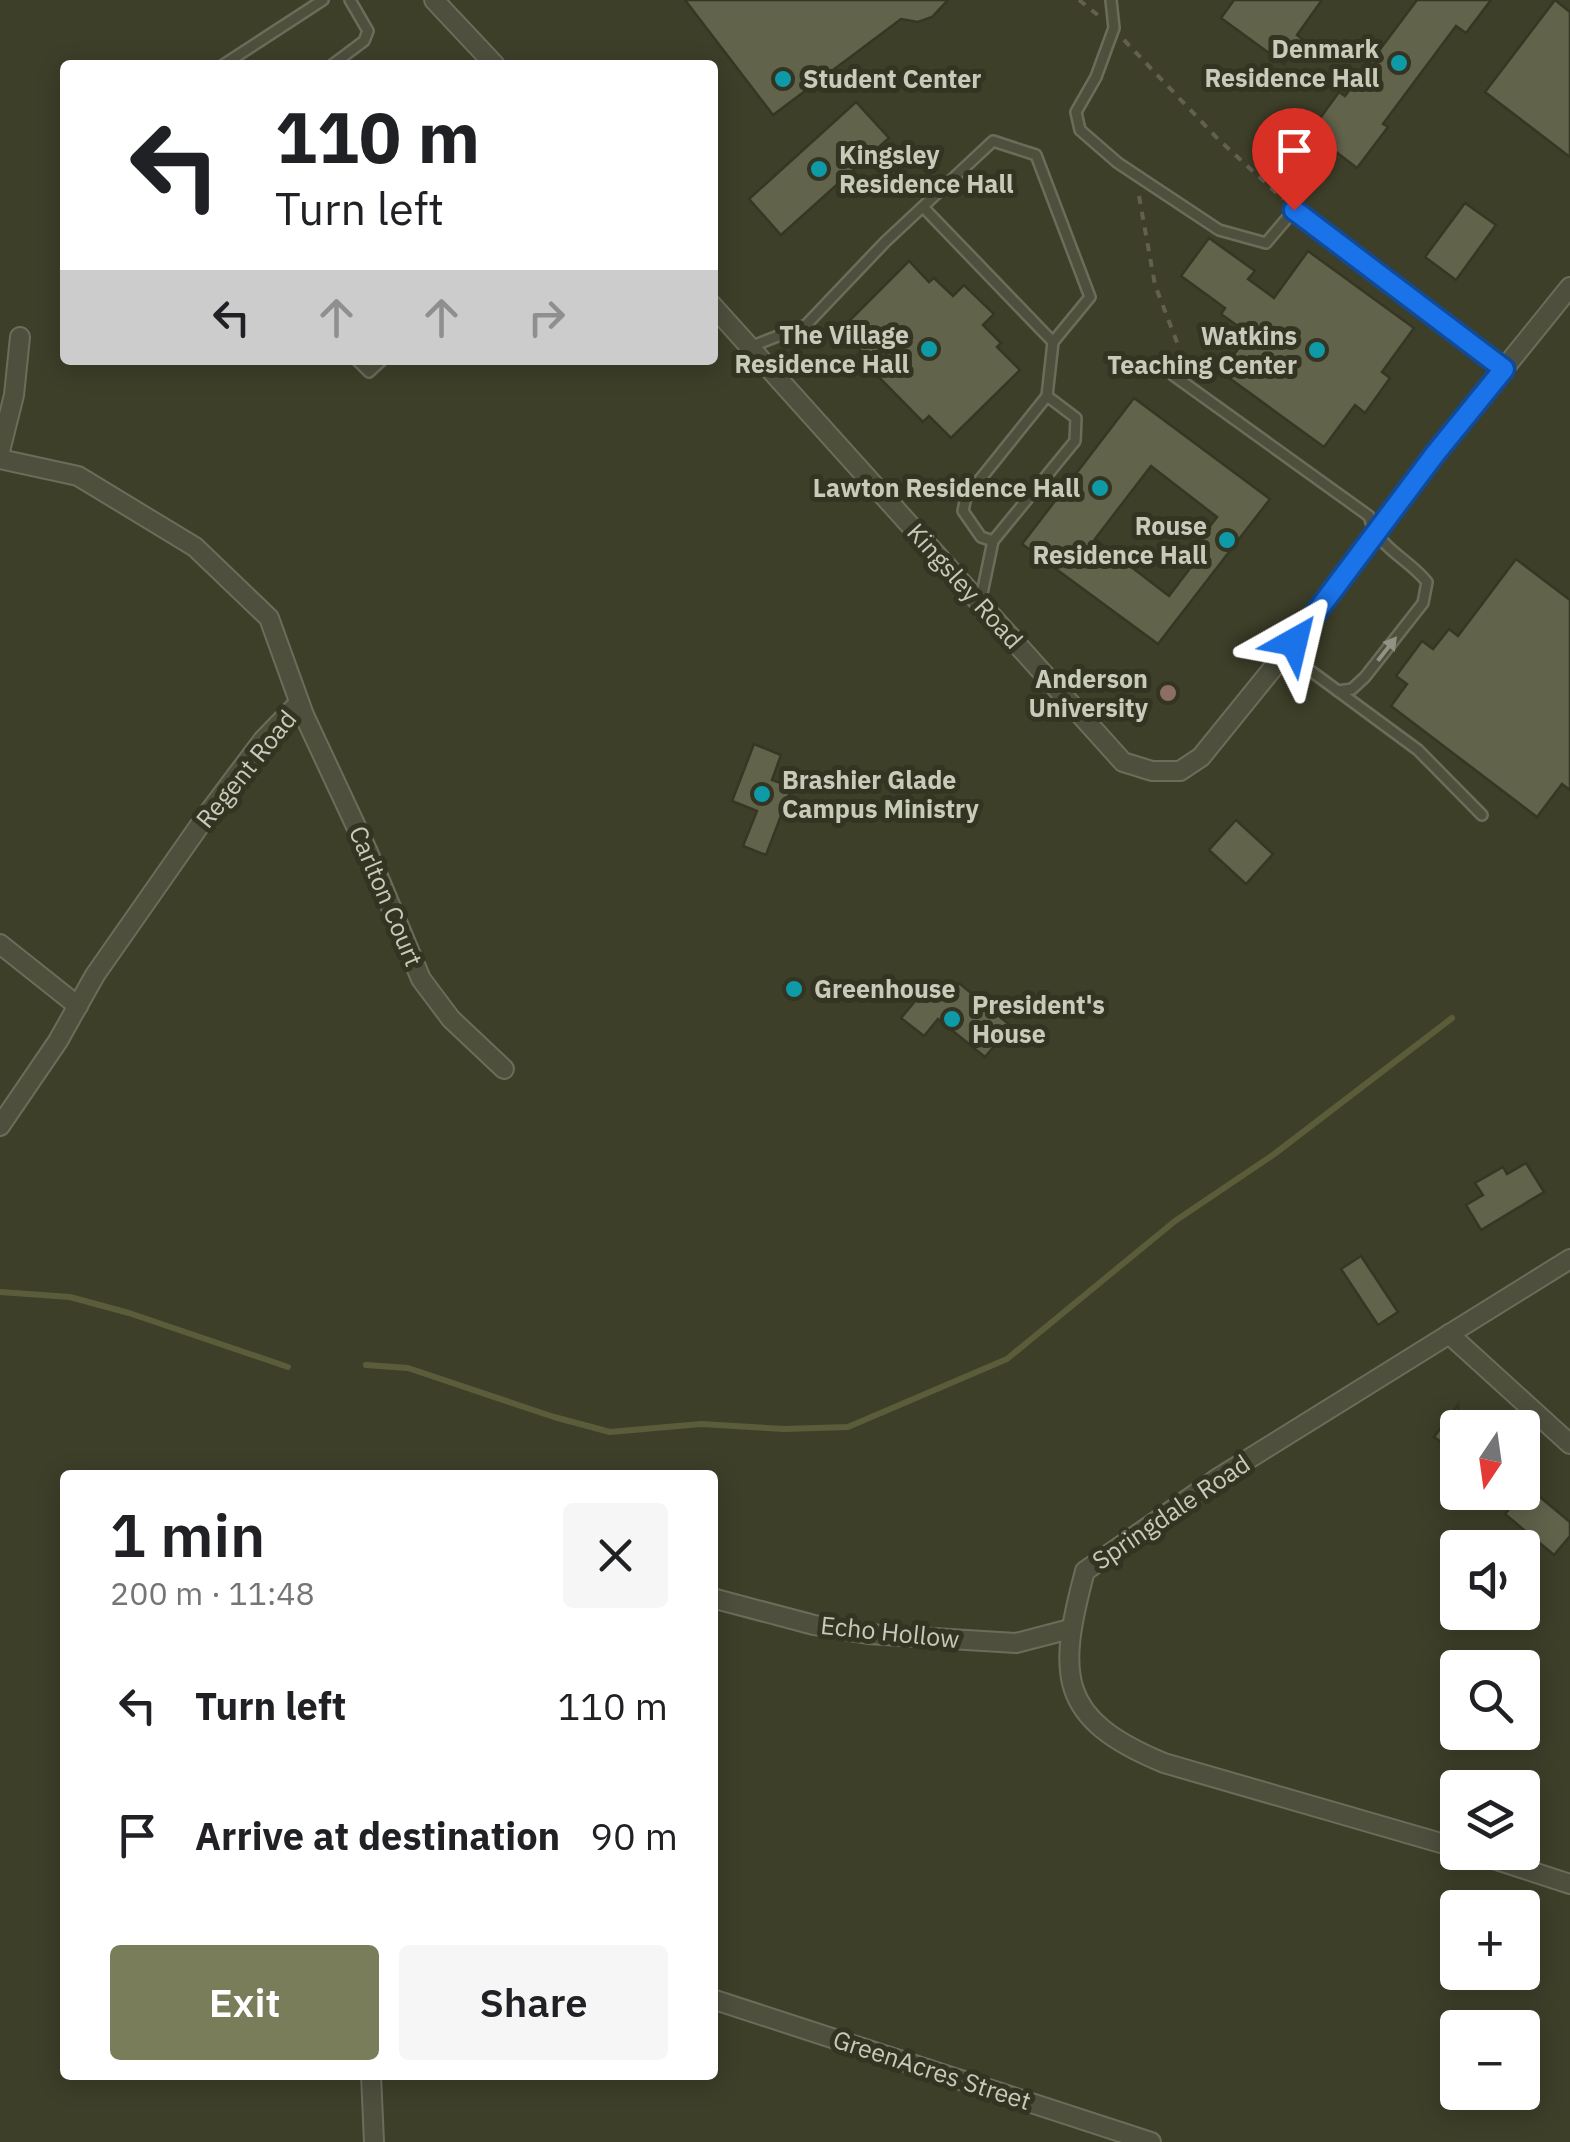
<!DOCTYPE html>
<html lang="en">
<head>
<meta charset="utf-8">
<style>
	body { margin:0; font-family:"IBM Plex Sans",sans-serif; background:#f6f6f6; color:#202124; height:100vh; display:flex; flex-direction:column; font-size:38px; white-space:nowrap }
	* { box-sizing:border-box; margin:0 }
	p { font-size:32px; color:#757577 }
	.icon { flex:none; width:55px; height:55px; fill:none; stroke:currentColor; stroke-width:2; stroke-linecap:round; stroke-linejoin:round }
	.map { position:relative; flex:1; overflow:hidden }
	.sheet { position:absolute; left:60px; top:1470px; width:658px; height:610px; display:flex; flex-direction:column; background:#fff; border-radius:10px; box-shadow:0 5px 25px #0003 }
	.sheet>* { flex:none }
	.hud { position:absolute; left:60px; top:60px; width:658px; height:305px; border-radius:10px; box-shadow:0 5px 25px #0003; background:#fff; color:#202124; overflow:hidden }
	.needle { width:65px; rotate:193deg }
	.controls { position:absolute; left:1440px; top:1410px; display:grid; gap:20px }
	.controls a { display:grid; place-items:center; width:100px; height:100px; border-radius:10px; background:#fff; box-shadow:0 5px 25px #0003; font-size:50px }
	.pin { position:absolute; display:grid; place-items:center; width:85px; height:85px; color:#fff; margin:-102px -42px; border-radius:50% 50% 50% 0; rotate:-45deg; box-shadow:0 0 10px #0007 }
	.pin .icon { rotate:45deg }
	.me { position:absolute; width:110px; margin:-55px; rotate:37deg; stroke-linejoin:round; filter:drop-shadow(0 0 8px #0008) }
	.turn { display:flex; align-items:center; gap:35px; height:210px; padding:0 50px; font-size:45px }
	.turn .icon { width:130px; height:130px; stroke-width:2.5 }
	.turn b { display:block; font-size:70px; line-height:85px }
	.lanes { display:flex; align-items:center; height:95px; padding:0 50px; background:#0003; justify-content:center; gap:50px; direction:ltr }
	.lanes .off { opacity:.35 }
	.round { display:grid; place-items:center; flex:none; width:105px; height:105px; border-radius:10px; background:#f6f6f6 }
	.headline { display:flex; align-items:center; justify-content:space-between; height:170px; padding:0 50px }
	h1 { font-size:60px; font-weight:600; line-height:75px }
	.action { display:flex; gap:20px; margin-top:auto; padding:20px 50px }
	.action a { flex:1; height:115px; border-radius:10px; background:#797d5a; color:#fff; font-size:40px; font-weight:600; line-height:115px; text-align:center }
	.action a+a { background:#f6f6f6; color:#202124 }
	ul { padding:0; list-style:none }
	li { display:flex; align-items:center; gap:30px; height:130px; padding:0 50px }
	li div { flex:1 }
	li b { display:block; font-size:38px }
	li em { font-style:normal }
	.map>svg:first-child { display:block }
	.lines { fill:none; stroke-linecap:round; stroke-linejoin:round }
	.stream { stroke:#5b5d3a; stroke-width:6 }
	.building { fill:#61634b; stroke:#353724; stroke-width:2.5; fill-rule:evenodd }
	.service-casing { stroke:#6b6d5b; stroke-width:14 }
	.minor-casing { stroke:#6b6d5b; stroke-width:22 }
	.path { stroke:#655f52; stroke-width:4; stroke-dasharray:8 8; stroke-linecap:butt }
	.service { stroke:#4e4f3d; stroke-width:9 }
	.minor { stroke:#4e4f3d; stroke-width:18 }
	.oneway { fill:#919382 }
	.route-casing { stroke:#114b97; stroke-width:25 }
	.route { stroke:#1a73e8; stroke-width:18 }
	.culture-dot { fill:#0f9aa8; stroke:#333522; stroke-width:4 }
	.education-dot { fill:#8d6e63; stroke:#333522; stroke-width:4 }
	.labels { text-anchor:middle; stroke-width:10; stroke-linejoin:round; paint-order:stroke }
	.poi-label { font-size:25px; font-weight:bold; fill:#c8caba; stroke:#333522; text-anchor:end }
	.street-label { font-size:25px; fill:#c8caba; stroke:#333522 }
</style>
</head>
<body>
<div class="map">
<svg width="1570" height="2142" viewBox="0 0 1570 2142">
	<rect width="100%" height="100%" fill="#3e3f29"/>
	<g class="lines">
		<g class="stream">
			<path d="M0,1292L70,1297L129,1313L288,1367"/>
			<path d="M366,1365L408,1368L554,1417L610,1432L701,1424L784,1429L848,1427L1007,1359L1175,1221L1273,1155L1452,1018"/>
		</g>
	</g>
	<g class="building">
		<path d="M685,0H948L932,17L918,22L901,19L773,115Z"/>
		<path d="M1234,0H1322L1297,35L1302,39L1284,64L1221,18Z"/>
		<path d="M1417,0H1491L1466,33L1456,26L1383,124L1388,127L1357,168L1310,132L1339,92L1345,96Z"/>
		<path d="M1555,0L1570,12V157L1485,92Z"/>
		<path d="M856,102L889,138L781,235L749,199Z"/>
		<path d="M1465,203L1496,225L1456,280L1425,257Z"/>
		<path d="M1209,238L1255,271L1248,279L1274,298L1308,251L1414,328L1382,372L1390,378L1365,413L1355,405L1324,447L1221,372L1249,334L1221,314L1225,308L1181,276Z"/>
		<path d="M909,261L929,282L934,278L953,296L964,285L994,314L983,325L1001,343L997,347L1020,370L951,438L929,416L923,422L857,355L861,351L840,330Z"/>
		<path d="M1134,398L1270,499L1158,644L1022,544ZM1151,466L1217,517L1183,561L1191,567L1169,596L1095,539Z"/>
		<path d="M1516,559L1570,600V790L1562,784L1537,817L1391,706L1407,684L1396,676L1422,641L1433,649L1449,629L1458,636Z"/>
		<path d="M754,744L781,755L772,780L792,787L766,855L743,846L757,811L732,801Z"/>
		<path d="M1236,820L1273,854L1246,884L1209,850Z"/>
		<path d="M932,981L950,995L959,983L1011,1026L985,1057L938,1019L924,1036L901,1018Z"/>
		<path d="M1526,1163L1544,1192L1481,1230L1466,1205L1483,1195L1475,1183L1503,1167L1507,1174Z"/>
		<path d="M1361,1256L1398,1312L1378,1325L1341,1269Z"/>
		<path d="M1458,1405V1454L1434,1437Z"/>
		<path d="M1528,1487L1570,1522V1536L1554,1555L1505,1514Z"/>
	</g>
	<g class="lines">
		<defs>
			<g id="service">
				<path d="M1111,0L1114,28L1096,77L1076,112L1080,130L1118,163L1219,230L1266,243L1294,210L1504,369"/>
				<path d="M223,65L323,0"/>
				<path d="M332,65L364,41L368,31L350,0"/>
				<path d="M923,207L1053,342"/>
				<path d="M750,347L806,325L885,242L993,141L1036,155L1090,297L1053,342L1047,396L966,497L963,511L981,537L993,541"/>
				<path d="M357,360L369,372L382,360"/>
				<path d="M1173,375L1369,516C1377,548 1408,558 1427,582L1423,603L1365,677L1352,689L1338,691L1285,652"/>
				<path d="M980,603L993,541L1075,441L1076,418L1047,396"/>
				<path d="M1338,691L1418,750L1482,815"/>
			</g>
			<g id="minor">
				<path d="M434,0L495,65"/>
				<path d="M712,305L1123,762L1152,771H1180L1201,757L1294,642L1435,454L1570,287"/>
				<path d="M0,451L14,395L20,337"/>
				<path d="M0,459L78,476L195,547L269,618L304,715L368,852L421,979L451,1019L504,1069"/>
				<path d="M0,944L78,1006"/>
				<path d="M0,1126L58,1041L95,975L209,812L263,740L299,703"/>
				<path d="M1449,1334L1570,1444"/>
				<path d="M712,1598L814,1625L868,1634L1016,1643L1070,1629"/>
				<path d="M1458,1848L1164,1763C1057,1719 1057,1675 1085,1571L1218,1478L1570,1259"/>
				<path d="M1472,1852L1570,1884"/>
				<path d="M712,1999L1151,2142"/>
				<path d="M371,2075L374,2142"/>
			</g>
		</defs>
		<use href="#service" class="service-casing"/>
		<use href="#minor" class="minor-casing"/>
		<g class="path">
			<path d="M1079,0L1099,16"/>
			<path d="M1124,40L1218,139L1283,199"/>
			<path d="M1139,196L1155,285L1178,345"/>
		</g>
		<use href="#service" class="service"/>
		<use href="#minor" class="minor"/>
	</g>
	<defs><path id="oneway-solid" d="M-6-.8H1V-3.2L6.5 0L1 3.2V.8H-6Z" transform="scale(2.5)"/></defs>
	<use class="oneway" href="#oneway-solid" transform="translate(1387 649) rotate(-52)"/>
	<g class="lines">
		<defs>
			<path id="route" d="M1294,210L1504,369L1435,454L1294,642"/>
		</defs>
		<use href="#route" class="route-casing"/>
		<use href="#route" class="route"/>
	</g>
	<g class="culture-dot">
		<circle cx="1399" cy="63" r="10"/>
		<circle cx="783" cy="79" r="10"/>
		<circle cx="819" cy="169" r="10"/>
		<circle cx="929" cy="349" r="10"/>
		<circle cx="1317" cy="350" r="10"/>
		<circle cx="1100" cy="488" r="10"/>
		<circle cx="1227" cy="540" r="10"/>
		<circle cx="762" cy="794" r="10"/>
		<circle cx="794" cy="989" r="10"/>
		<circle cx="952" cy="1019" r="10"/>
	</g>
	<circle class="education-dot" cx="1168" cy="693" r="10"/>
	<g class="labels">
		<g class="poi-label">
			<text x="1379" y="58">Denmark<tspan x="1379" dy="29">Residence Hall</tspan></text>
			<text x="803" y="88" text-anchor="start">Student Center</text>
			<text x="839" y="164" text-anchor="start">Kingsley<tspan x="839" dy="29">Residence Hall</tspan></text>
			<text x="909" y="344">The Village<tspan x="909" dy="29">Residence Hall</tspan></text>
			<text x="1297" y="345">Watkins<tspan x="1297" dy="29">Teaching Center</tspan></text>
			<text x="1080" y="497">Lawton Residence Hall</text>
			<text x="1207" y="535">Rouse<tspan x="1207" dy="29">Residence Hall</tspan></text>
			<text x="1148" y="688">Anderson<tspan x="1148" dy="29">University</tspan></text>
			<text x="782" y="789" text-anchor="start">Brashier Glade<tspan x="782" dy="29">Campus Ministry</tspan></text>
			<text x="814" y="998" text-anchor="start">Greenhouse</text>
			<text x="972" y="1014" text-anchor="start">President's<tspan x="972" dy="29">House</tspan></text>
		</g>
		<g class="street-label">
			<text transform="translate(965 586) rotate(48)" y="9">Kingsley Road</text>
			<text transform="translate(246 769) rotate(-51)" y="9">Regent Road</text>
			<text transform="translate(386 896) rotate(67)" y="9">Carlton Court</text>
			<text transform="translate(1171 1512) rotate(-34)" y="9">Springdale Road</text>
			<text transform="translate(890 1632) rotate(6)" y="9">Echo Hollow</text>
			<text transform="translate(932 2070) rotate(18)" y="9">GreenAcres Street</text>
		</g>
	</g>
</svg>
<div class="controls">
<a><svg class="needle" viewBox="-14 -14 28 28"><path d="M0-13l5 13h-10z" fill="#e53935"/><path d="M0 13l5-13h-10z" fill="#757577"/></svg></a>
<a><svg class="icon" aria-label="sound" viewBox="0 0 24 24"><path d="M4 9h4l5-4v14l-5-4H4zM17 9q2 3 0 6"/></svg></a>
<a><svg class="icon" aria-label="search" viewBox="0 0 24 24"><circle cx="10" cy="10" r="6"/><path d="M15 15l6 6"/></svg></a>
<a><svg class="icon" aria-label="layers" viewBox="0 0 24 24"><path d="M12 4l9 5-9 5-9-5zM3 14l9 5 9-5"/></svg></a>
<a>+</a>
<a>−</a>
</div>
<div class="pin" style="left:1294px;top:210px;background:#d93025"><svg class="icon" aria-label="arrive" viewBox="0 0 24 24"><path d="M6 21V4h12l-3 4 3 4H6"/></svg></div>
<svg class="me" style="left:1294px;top:642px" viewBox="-20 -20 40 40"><path d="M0-17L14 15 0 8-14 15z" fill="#1a73e8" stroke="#fff" stroke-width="4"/></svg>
<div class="hud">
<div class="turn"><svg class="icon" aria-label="left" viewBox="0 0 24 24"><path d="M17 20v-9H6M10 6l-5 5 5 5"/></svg><div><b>110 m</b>Turn left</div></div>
<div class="lanes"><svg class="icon" aria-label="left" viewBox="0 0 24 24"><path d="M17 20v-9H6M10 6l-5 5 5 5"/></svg><svg class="icon off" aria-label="ahead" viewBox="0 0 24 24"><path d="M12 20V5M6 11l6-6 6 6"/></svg><svg class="icon off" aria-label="ahead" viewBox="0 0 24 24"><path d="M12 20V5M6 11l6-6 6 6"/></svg><svg class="icon off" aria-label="right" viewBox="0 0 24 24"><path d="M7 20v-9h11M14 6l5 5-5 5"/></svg></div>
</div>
<section class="sheet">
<div class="headline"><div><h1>1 min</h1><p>200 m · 11:48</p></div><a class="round"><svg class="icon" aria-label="close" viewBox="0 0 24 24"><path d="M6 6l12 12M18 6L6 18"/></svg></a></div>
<ul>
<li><svg class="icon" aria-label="left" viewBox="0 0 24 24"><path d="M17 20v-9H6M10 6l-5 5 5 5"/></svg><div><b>Turn left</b></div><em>110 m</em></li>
<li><svg class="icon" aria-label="arrive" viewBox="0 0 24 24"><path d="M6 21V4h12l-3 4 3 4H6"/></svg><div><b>Arrive at destination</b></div><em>90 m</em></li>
</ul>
<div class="action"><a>Exit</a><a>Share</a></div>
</section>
</div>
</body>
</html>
